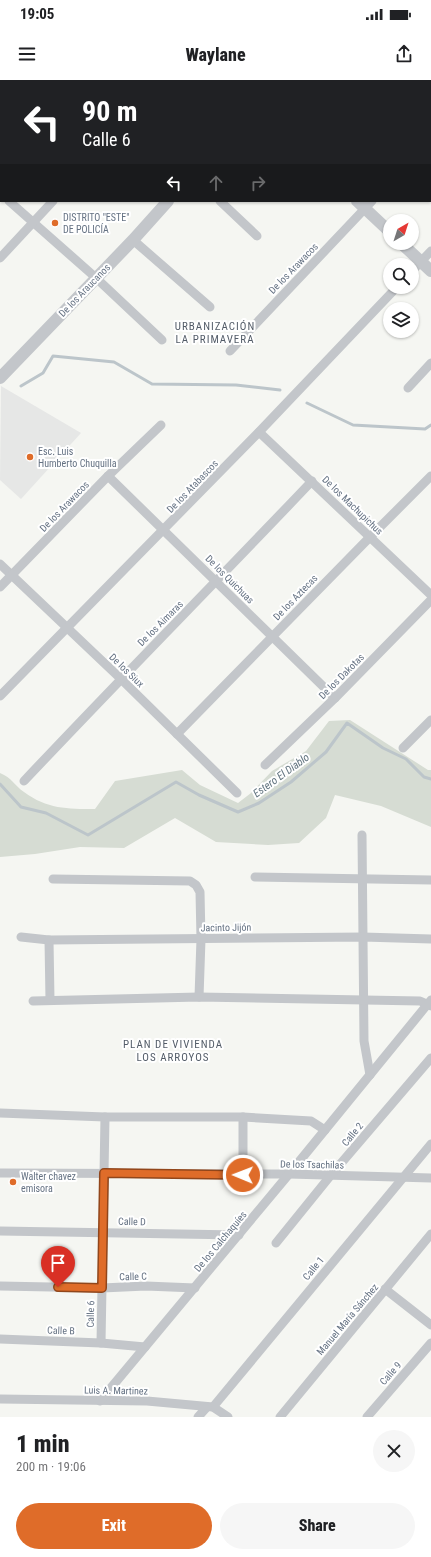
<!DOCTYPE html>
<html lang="en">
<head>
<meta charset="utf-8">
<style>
	body { margin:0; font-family:"Roboto Condensed",sans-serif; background:#f6f6f6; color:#202124; height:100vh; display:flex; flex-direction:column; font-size:15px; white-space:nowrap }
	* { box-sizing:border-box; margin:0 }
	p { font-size:13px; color:#757577 }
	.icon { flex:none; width:22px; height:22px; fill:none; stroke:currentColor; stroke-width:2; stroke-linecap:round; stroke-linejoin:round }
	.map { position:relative; height:1337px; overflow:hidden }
	.drawer { display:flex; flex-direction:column; background:#fff; flex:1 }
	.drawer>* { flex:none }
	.banner { position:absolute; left:0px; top:0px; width:431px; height:122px; box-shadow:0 1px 3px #0004; background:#202124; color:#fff; overflow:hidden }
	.needle { width:26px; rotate:39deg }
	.controls { position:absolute; left:383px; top:134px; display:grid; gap:8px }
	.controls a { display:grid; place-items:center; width:36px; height:36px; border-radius:50%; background:#fff; box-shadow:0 1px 3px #0004; font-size:20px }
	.pin { position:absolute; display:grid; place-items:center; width:34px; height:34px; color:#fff; margin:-41px -17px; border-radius:50% 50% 50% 0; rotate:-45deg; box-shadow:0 0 4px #0007 }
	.pin .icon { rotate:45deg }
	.me { position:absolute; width:44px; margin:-22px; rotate:271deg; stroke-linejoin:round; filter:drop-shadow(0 0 3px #0008) }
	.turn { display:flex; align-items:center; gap:14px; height:84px; padding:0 16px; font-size:18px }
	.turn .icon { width:52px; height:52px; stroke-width:2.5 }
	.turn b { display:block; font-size:28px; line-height:34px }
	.lanes { display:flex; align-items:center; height:38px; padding:0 16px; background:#0003; justify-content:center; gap:20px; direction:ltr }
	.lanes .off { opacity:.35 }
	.round { display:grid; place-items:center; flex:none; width:42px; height:42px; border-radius:21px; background:#f6f6f6 }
	.headline { display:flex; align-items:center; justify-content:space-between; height:68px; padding:0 16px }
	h1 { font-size:24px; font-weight:800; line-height:30px }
	.cta { display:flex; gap:8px; margin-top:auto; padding:8px 16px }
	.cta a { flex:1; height:46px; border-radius:24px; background:#df6c29; color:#fff; font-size:16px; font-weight:800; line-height:46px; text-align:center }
	.cta a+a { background:#f6f6f6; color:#202124 }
	.status { display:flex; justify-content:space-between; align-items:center; height:28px; padding:0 20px; background:#fff; direction:ltr }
	.status svg { height:11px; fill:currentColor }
	header { display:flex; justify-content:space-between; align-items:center; height:52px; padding:0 16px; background:#fff; font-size:18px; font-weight:800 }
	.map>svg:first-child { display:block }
	.built { fill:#e6e7e6 }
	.green { fill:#d6dcd3 }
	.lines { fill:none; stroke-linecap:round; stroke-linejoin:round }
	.stream { stroke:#bcc5ca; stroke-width:3 }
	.minor { stroke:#c3c6ca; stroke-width:9 }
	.tertiary { stroke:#c3c6ca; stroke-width:12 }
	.route-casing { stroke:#91461b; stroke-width:10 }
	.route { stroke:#df6c29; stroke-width:7 }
	.poi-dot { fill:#df6c29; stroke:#fff; stroke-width:1.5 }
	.labels { text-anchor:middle; stroke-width:4; stroke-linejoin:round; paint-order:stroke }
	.poi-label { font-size:10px; fill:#657283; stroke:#fff; text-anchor:start }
	.street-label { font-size:10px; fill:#657283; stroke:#fff }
	.neighbourhood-label { font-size:11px; letter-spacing:1px; fill:#535c68; stroke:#fff }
	.water-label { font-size:11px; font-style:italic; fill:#61737f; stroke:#fff }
</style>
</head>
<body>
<div class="status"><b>19:05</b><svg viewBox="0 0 49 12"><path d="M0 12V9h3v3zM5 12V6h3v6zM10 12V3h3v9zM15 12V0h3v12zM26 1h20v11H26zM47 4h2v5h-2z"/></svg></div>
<header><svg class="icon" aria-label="menu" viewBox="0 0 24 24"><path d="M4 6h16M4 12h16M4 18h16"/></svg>Waylane<svg class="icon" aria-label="share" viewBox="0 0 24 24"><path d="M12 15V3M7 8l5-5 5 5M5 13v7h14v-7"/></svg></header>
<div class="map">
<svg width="431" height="1337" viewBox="0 0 431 1337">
	<rect width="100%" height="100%" fill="#f5f6f2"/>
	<path class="built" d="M1,306L81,353L21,419L0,400Z"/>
	<path class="green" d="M350,640L428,690H431V747L381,726L335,715L326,738L299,763L268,765L216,762L175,738L124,768L80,767L35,774L0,777V693C12,698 14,705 24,712C47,729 67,729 95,729L115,701L182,690L200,705L238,723L251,713L272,691L306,671L329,641Z"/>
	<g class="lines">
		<g class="stream">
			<path d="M21,306L43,293L53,276L114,282L152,304L236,305L280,310"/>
			<path d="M307,323L353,345L425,349L431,345"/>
			<path d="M0,704L21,727L46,733L88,755L176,702L199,715L238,732L259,723L291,702L326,672L347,643L383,668L406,679L424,697L431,699"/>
		</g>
		<g class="minor">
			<path d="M211,0L212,1"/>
			<path d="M56,1V0"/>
			<path d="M164,1L165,0"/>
			<path d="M0,8L1,9"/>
			<path d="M430,58L431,57"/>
			<path d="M0,61L1,59"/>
			<path d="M0,113H1"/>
			<path d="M9,121L95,197L162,260"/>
			<path d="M220,121L257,156"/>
			<path d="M133,160L210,227"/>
			<path d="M0,178L53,121"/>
			<path d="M412,191L431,171"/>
			<path d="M230,271L372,121"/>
			<path d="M408,308L431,283"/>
			<path d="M259,352L431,515"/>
			<path d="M108,396L335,618"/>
			<path d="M0,484L120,598L237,713"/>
			<path d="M0,507L108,396L161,345"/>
			<path d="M0,616L259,352L397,207"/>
			<path d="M177,654L370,457L431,396"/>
			<path d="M403,668L431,640"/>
			<path d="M265,685L335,618L431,520"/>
			<path d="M24,701C119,600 216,502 312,401"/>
			<path d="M362,755L364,961L370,995"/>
			<path d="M255,797L431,800"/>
			<path d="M53,799L190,801L196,805L200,812L201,859L199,917"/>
			<path d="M21,857L49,860L363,857L431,859"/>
			<path d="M49,860L50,920"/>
			<path d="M33,921L199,917L420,921L431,926"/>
			<path d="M0,1033L105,1037H243L311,1041L325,1050"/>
			<path d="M0,1093L289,1094L431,1098"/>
			<path d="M243,1095V1037"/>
			<path d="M0,1151L239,1155"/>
			<path d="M276,1163L331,1095L431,978"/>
			<path d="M0,1206L102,1208L146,1206L195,1208"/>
			<path d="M385,1209L431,1245"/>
			<path d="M0,1259L101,1263L145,1267"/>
			<path d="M101,1263L105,1037"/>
			<path d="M0,1319L147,1321L213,1327L228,1337"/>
			<path d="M100,1321L289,1094L431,920"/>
			<path d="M213,1327L431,1064"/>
			<path d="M198,1337L207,1327"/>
			<path d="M280,1337L431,1154"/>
			<path d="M367,1337L431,1263"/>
		</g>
		<g class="tertiary">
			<path d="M279,1V0"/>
			<path d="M357,121L390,152"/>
			<path d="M401,163L431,191"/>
			<path d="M0,298L133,160L168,121"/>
		</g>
	</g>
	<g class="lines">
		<defs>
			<path id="route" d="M58,1207L102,1208L104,1093L243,1095"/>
		</defs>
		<use href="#route" class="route-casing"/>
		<use href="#route" class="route"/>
	</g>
	<g class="poi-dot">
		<circle cx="55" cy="143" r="4"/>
		<circle cx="30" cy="377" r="4"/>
		<circle cx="13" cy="1102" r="4"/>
	</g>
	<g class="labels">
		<g class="poi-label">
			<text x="63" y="141">DISTRITO "ESTE"<tspan x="63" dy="12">DE POLICÍA</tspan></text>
			<text x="38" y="375">Esc. Luis<tspan x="38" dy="12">Humberto Chuquilla</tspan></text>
			<text x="21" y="1100">Walter chavez<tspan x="21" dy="12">emisora</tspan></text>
		</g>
		<g class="street-label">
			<text transform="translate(293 188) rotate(-46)" y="4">De los Arawacos</text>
			<text transform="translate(84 210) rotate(-46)" y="4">De los Araucanos</text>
			<text transform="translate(192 406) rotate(-46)" y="4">De los Atabascos</text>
			<text transform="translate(353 425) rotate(44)" y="4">De los Machupichus</text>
			<text transform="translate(64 426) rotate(-46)" y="4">De los Arawacos</text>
			<text transform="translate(230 499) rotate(45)" y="4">De los Quichuas</text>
			<text transform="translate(295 517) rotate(-46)" y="4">De los Aztecas</text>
			<text transform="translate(160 543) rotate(-45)" y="4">De los Aimaras</text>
			<text transform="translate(127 590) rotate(44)" y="4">De los Siux</text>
			<text transform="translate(341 596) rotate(-45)" y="4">De los Dakotas</text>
			<text transform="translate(226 847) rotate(-1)" y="4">Jacinto Jijón</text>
			<text transform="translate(352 1054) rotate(-50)" y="4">Calle 2</text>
			<text transform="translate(312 1084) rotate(1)" y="4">De los Tsachilas</text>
			<text transform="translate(132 1141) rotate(1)" y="4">Calle D</text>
			<text transform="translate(220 1161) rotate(-50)" y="4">De los Calchaquíes</text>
			<text transform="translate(313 1188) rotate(-51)" y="4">Calle 1</text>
			<text transform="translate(133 1196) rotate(-1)" y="4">Calle C</text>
			<text transform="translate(90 1234) rotate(-89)" y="4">Calle 6</text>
			<text transform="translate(347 1239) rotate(-50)" y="4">Manuel María Sánchez</text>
			<text transform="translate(61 1250) rotate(2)" y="4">Calle B</text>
			<text transform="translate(390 1293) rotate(-49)" y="4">Calle 9</text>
			<text transform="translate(116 1310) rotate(1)" y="4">Luis A. Martinez</text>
		</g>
		<g class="neighbourhood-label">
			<text x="215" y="250">URBANIZACIÓN<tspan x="215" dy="13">LA PRIMAVERA</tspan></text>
			<text x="173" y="968">PLAN DE VIVIENDA<tspan x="173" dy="13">LOS ARROYOS</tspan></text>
		</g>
		<g class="water-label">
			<text transform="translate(281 695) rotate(-36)" y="4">Estero El Diablo</text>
		</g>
	</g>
</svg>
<div class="controls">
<a><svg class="needle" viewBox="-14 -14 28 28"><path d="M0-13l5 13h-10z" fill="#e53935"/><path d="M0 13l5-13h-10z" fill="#757577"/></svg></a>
<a><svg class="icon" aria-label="search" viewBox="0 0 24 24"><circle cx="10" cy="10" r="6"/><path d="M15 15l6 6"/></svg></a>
<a><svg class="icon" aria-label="layers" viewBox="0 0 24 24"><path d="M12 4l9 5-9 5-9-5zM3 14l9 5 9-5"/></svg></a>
</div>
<div class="pin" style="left:58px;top:1207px;background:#d93025"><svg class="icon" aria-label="arrive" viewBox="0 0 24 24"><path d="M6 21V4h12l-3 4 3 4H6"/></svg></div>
<svg class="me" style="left:243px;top:1095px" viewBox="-20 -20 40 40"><circle r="17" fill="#df6c29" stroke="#fff" stroke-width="3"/><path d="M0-11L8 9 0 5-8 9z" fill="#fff"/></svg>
<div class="banner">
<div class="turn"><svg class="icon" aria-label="left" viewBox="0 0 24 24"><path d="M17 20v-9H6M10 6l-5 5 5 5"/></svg><div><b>90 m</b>Calle 6</div></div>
<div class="lanes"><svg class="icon" aria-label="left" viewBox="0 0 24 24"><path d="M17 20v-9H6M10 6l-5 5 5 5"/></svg><svg class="icon off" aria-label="ahead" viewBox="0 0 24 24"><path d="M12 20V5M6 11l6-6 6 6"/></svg><svg class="icon off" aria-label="right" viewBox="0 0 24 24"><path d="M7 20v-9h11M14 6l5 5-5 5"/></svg></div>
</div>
</div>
<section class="drawer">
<div class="headline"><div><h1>1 min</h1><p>200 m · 19:06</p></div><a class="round"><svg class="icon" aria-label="close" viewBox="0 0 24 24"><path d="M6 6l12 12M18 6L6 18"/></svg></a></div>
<div class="cta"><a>Exit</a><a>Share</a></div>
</section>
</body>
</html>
